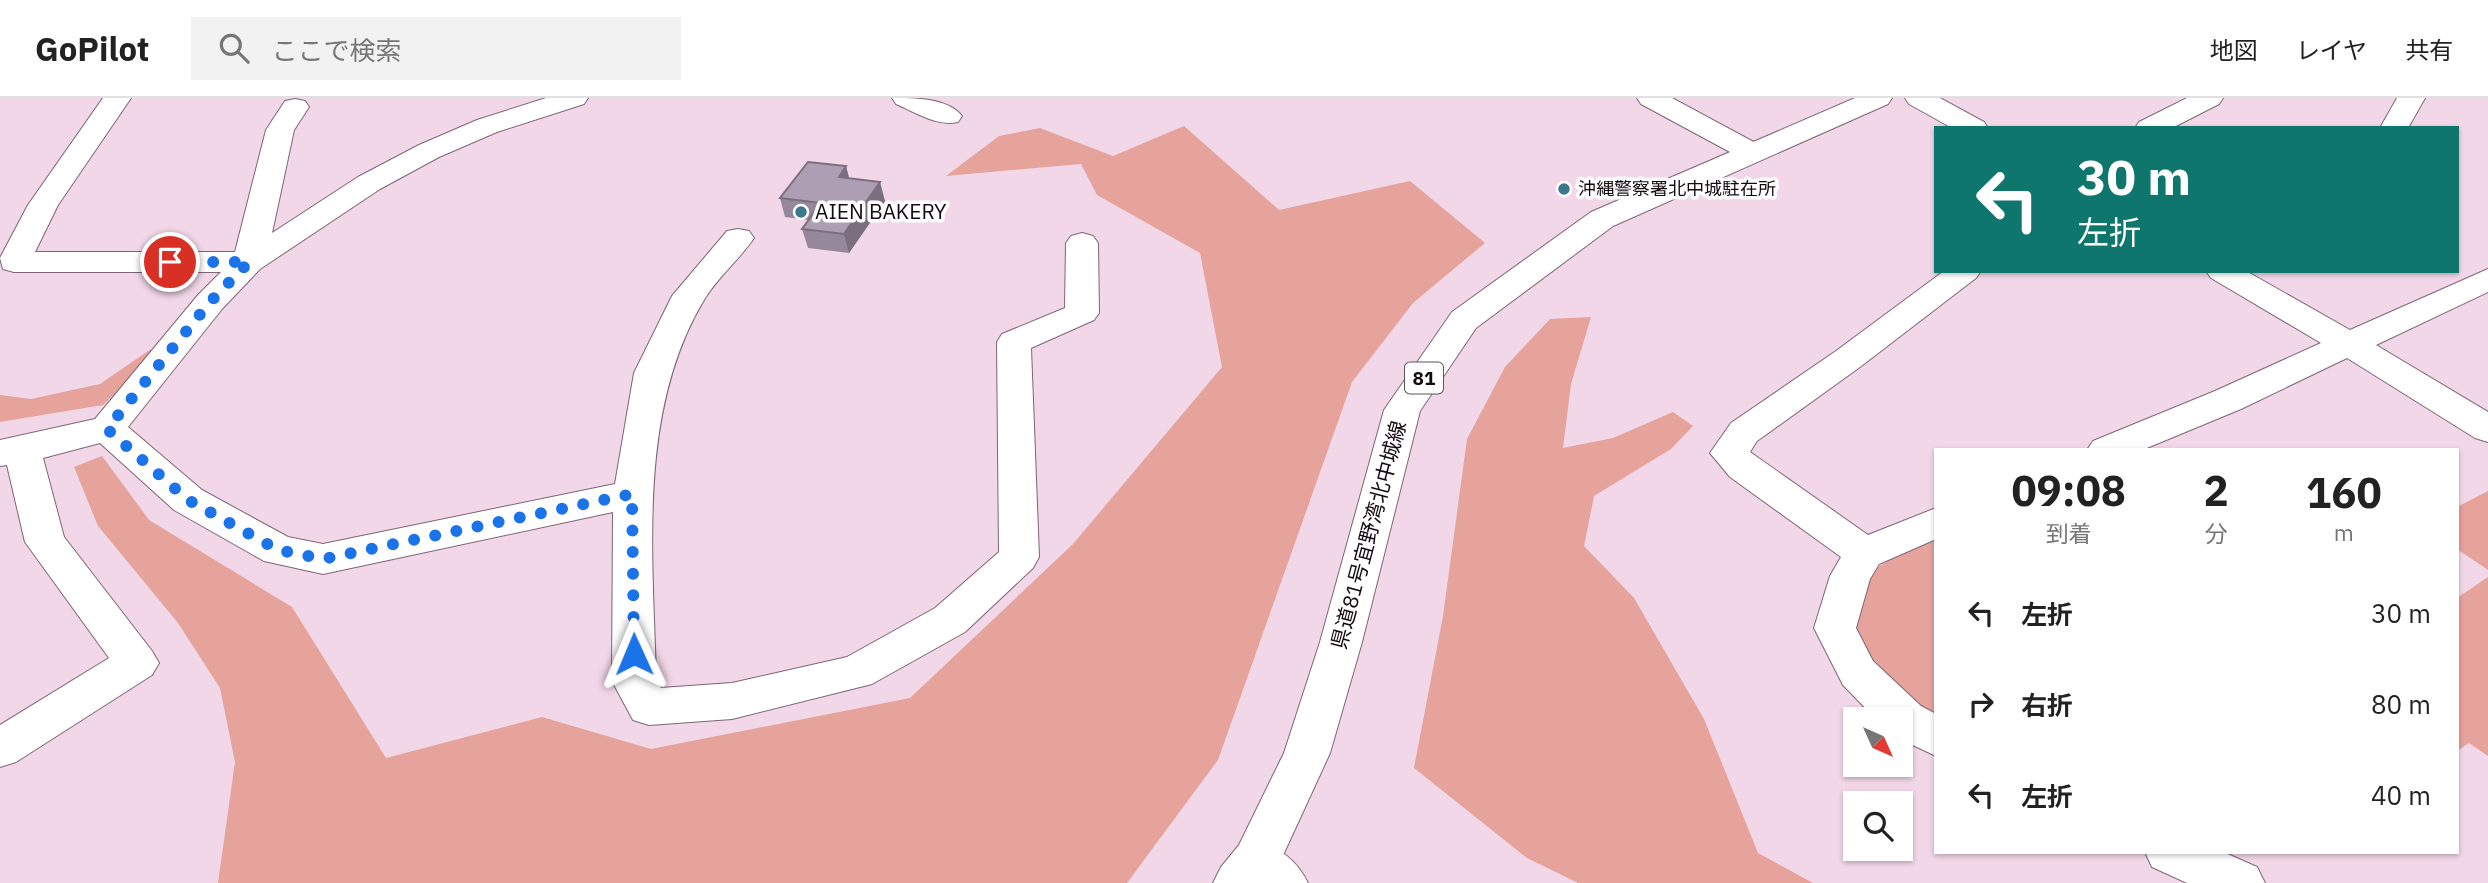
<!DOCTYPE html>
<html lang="ja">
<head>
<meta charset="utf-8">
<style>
	body { margin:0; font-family:"IBM Plex Sans","Noto Sans JP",sans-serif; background:#f2f2f2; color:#222; height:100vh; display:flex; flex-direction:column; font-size:26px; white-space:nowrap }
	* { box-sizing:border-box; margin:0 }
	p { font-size:23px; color:#767676 }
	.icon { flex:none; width:38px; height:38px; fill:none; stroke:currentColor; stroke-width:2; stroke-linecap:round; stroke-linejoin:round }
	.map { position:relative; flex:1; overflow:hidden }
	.details { position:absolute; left:1934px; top:350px; width:525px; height:406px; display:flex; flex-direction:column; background:#fff; border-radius:0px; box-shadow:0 2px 5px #0004 }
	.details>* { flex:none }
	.banner { position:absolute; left:1934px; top:28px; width:525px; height:147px; border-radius:0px; box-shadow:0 2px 5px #0004; background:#0f766e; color:#fff; overflow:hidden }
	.needle { width:46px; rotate:135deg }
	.buttons { position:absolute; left:1843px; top:609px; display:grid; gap:14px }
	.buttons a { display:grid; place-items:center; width:70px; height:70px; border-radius:0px; background:#fff; box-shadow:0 2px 5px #0004; font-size:35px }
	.pin { position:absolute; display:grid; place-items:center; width:60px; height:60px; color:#fff; margin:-30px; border:4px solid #fff; border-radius:50%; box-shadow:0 2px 7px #0007 }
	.me { position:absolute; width:77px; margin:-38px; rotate:359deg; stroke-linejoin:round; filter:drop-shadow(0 0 5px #0008) }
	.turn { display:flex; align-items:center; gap:24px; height:147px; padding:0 28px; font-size:32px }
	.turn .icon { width:91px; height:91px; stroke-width:2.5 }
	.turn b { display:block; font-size:49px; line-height:60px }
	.eta { display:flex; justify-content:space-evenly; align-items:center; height:119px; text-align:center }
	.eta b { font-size:42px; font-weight:700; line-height:49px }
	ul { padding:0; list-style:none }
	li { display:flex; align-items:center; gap:21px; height:91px; padding:0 28px }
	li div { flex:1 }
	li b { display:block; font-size:26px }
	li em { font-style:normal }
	header { display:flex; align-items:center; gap:42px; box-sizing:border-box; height:98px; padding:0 35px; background:#fff; border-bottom:2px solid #e0e0e0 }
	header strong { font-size:33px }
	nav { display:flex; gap:38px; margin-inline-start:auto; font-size:24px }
	.search { width:490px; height:63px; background:#f2f2f2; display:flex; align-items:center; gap:18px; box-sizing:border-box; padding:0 24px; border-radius:0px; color:#767676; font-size:26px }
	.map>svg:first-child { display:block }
	.green { fill:#e5a39c }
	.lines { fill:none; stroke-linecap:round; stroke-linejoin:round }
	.minor-casing { stroke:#7d6675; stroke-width:2 }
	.tertiary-casing { stroke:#7d6675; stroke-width:2 }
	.primary-casing { stroke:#7d6675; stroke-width:2 }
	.minor { fill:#fff; fill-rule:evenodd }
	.tertiary { fill:#fff; fill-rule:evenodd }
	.primary { fill:#fff; fill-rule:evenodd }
	.wall { fill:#96889b }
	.shaded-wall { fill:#7a6f7e }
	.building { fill:#ae9eb4; stroke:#7a6f7e; stroke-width:2 }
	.route { stroke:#1a73e8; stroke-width:12; stroke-dasharray:0 21.6 }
	.poi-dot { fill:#3c798f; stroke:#fff; stroke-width:2.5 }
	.labels { text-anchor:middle; stroke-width:7; stroke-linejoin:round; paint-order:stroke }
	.far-poi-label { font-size:18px; fill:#140b11; stroke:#fff; text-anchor:start }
	.shield { fill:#fff; stroke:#5a5458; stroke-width:2 }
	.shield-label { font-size:19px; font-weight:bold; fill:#140b11 }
	.poi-label { font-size:21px; fill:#140b11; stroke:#fff; text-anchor:start }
	.street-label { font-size:21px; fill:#140b11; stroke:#fff }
</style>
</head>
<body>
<header>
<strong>GoPilot</strong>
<div class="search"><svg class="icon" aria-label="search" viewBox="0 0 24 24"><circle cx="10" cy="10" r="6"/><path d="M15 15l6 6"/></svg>ここで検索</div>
<nav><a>地図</a><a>レイヤ</a><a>共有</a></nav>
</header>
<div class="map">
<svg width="2488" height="785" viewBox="0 0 2488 785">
	<rect width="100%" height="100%" fill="#f2d7e8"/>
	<g class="green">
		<path d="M1184,28L1279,112L1410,83L1485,145L1413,205L1352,284L1218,662L1127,785H218L235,664L220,590L178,525L98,428L74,369L102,358L149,422L292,509L386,660L542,619L651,651L910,600L1073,446L1222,269L1200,155L1097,97L1081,66L946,78L999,38L1040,30L1113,58Z"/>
		<path d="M1591,219L1571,286L1563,350L1613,340L1673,314L1693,328L1671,351L1594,398L1584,448L1634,500L1704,621L1758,755L1813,785H1578L1527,760L1414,670L1443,518L1467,341L1505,269L1550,221Z"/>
		<path d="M151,251L147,265L103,307L0,324V297L31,301L100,286Z"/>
		<path d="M2488,393V472L2457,451V409Z"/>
		<path d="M1935,438V621L1894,596L1850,537L1870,474L1923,442Z"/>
		<path d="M2488,479V658L2469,645L2457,653V500Z"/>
	</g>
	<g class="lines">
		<defs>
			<g id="minor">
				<path d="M103,0H131L58,107L35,154H235L266,32L285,3L295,1L305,3L309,9L294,32L272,135L358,79L419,47L477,22L546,0H588L584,6L497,34L439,59L380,91L260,171L222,211L128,329L202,392L288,439L323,446L615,386L634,275L672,198L727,133L738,131L749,133L754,140C739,162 717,180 704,202C637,313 653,457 656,581L661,590L732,585L847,559L935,510L999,454L997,244L1002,236L1065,210L1066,145L1071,138L1082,135L1093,138L1098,145L1099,215L1094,222L1031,250L1039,459L1033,470L965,534L872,586L732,621L649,627L633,622L612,583L613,414L323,476L264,463L174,412L100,345L43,360L64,439L152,553L159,565L152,577L16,664L0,669V627L109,560L25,444L7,367L0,368V342L95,321L198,197L221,174H14L3,171L0,160L28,107Z"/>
				<path d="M892,0C915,0 948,0 962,18L958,24C937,29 915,14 896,6Z"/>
				<path d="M1637,0H1672L1763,49L1768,55L1763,61L1753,64L1743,61L1641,6Z"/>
				<path d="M1905,0H1940L1984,24L1988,30H1952L1909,6Z"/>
				<path d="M2187,0H2223L2219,6L2172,30H2135L2139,24Z"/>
				<path d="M2397,0H2425L2408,30H2380Z"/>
				<path d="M2488,171V194L2376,247L2488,314V344L2475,340L2347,260L2241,311L2142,352H2087L2093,343L2215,293L2321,245L2211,180L2206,173H2246L2350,232Z"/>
				<path d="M1944,173H1981L1976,180L1860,269L1757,343L1750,354L1868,437L1936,410V441L1879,466L1870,481L1856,530L1873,563L1921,608L1936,616V658L1900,641V621H1876L1843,587L1814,530L1830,478L1841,459L1730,379L1710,355L1731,325L1836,253Z"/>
				<path d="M2145,754H2223L2257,769L2265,785H2187L2152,769Z"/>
			</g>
			<path id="tertiary" d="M1256,741C1279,750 1297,762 1308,785H1246L1239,779L1232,763L1239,747Z"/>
			<path id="primary" d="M1855,0H1892L1888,6L1613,128L1476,230L1420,313L1362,544L1330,655L1273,779L1268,785H1213L1221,769L1239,747L1284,655L1320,544L1384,312L1452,214L1591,114Z"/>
		</defs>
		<use href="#minor" class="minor-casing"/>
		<use href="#tertiary" class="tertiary-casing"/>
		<use href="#primary" class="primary-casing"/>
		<use href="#minor" class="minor"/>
		<use href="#tertiary" class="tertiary"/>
		<use href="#primary" class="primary"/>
	</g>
	<path class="wall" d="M846,68L849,80L885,103L849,155L808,150L802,131L809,122L785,119L780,100Z"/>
	<g class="shaded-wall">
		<path d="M846,68L851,88L839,79Z"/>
		<path d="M880,84L885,103L849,155L844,136Z"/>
	</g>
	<path class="building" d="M808,64L846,68L839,79L880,84L844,136L802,131L821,105L780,100Z"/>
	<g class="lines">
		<path class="route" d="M170,164H249L210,204L107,331L188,402L278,452L323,461L632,396L634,556"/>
	</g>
	<g class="poi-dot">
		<circle cx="1564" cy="91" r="7"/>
		<circle cx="801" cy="114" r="7"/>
	</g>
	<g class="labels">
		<g class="far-poi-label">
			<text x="1578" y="97">沖縄警察署北中城駐在所</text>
		</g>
		<rect class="shield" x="1405" y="264.5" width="38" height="31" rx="5"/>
		<g class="shield-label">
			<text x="1424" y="287">81</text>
		</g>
		<g class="poi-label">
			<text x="815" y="121">AIEN BAKERY</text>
		</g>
		<g class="street-label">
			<text transform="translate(1369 437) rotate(-75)" y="7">県道81号宜野湾北中城線</text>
		</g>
	</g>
</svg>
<div class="buttons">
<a><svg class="needle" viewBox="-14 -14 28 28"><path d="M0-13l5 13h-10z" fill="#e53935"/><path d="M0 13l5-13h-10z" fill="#767676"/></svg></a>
<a><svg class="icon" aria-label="search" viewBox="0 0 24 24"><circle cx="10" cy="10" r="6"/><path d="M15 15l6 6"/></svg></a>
</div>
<div class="pin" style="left:170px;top:164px;background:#d93025"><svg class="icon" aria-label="arrive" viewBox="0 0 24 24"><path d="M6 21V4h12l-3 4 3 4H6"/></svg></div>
<svg class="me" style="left:634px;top:556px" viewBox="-20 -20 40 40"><path d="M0-17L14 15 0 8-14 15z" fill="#1a73e8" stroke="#fff" stroke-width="4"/></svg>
<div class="banner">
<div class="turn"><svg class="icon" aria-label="left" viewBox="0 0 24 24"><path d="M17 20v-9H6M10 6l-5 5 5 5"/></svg><div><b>30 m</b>左折</div></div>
</div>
<section class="details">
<div class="eta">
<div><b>09:08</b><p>到着</p></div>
<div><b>2</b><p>分</p></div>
<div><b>160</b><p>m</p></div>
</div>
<ul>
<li><svg class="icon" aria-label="left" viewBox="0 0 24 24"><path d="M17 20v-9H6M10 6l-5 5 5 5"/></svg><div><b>左折</b></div><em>30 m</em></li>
<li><svg class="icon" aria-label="right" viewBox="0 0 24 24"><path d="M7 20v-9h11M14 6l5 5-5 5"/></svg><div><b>右折</b></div><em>80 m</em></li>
<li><svg class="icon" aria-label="left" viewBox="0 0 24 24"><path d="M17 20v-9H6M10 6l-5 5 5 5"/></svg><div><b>左折</b></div><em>40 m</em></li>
</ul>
</section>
</div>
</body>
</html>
